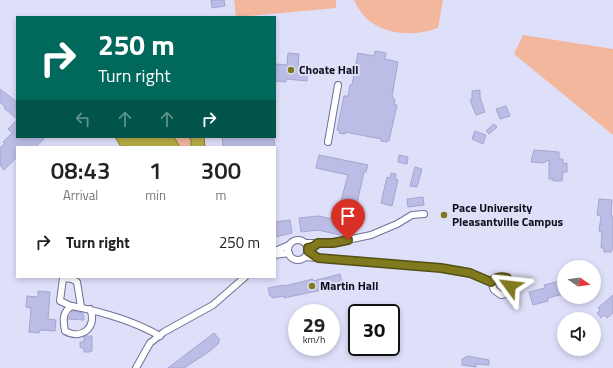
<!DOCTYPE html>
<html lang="en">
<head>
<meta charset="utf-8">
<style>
	body { margin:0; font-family:"Titillium Web",sans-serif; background:#f2f2f2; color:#222; height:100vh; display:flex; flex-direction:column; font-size:15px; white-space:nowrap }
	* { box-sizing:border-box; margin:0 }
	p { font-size:13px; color:#767676 }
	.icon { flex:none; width:22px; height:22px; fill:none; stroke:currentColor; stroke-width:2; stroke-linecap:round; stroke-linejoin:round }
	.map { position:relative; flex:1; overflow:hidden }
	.drawer { position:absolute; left:16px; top:146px; width:260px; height:132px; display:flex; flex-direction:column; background:#fff; border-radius:0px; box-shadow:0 2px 6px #0003 }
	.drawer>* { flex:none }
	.hud { position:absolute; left:16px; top:16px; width:260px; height:122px; border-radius:0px; box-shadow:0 2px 6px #0003; background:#00695c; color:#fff; overflow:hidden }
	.needle { width:26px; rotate:103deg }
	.fabs { position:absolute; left:557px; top:260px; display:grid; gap:8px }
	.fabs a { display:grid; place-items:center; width:44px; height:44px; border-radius:50%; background:#fff; box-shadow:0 2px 6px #0003; font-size:20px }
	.speed { position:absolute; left:288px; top:304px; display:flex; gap:8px; font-size:20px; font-weight:700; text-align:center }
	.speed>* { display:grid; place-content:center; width:52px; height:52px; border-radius:50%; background:#fff; box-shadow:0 2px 6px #0003; line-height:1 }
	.speed small { font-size:10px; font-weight:400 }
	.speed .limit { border:2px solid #111; border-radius:6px; background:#fff; color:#111 }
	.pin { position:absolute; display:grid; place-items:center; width:34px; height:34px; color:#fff; margin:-41px -17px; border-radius:50% 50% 50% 0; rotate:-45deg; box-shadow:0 0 4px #0007 }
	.pin .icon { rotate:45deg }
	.me { position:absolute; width:44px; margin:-22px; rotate:300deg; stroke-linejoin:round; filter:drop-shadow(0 0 3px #0008) }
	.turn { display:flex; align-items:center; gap:14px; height:84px; padding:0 16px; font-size:18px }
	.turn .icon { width:52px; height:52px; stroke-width:2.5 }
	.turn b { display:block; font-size:28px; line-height:34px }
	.lanes { display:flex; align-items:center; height:38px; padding:0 16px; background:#0003; justify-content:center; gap:20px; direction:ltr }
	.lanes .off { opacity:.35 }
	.eta { display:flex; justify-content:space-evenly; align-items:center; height:68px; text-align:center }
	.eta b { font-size:24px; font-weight:600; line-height:28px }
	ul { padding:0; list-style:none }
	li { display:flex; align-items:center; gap:12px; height:56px; padding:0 16px }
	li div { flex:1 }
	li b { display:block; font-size:15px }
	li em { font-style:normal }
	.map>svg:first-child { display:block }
	.green { fill:#f3b79e }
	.water { fill:#b7ad44; stroke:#847d38 }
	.building { fill:#bbbde6; stroke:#a5a6cf }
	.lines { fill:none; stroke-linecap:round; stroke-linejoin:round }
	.street-casing { stroke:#707096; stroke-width:8 }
	.street { stroke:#fff; stroke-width:6 }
	.route-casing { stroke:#544f14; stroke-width:10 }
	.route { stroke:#81791e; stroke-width:7 }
	.poi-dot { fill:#81791e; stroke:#dedff9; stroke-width:1.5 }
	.labels { text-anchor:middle; stroke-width:4; stroke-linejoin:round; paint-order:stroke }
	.poi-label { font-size:12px; font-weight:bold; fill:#0e0e1c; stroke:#dedff9; text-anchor:start }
</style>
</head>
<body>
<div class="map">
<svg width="613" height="368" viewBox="0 0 613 368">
	<rect width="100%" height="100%" fill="#dedff9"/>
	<g class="green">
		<path d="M234,0H336V8L236,17Z"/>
		<path d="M354,0H443L438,28C407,39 368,34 354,0Z"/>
		<path d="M523,35L613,49V135L514,54Z"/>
		<path d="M174,137H189L191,141V147H180Z"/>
	</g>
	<g class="water">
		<path d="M115,137H174L180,147H121Z"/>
		<path d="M189,137H204L205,147H191V141Z"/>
	</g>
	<g class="building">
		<path d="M211,0H224L225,6L212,8Z"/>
		<path d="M375,51L386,53L385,59L398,62L392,96L395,100L394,105H397L389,141L387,140V142L381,141V139L345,132V134L339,133L340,131L337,130L344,96H348L350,85H352L358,53L374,56Z"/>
		<path d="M288,53L299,54L298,67L307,68V81L286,79V82L275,81L276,64L287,65Z"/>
		<path d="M0,89L17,102L15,105L17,108V119L4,108L5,107L0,102Z"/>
		<path d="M480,90V97L485,112L476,115L470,100L472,99V91Z"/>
		<path d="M506,106L510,116L500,119L496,109Z"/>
		<path d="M17,120V137H42L44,139L36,147H17V157L4,170L0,165V148L5,143L3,142L12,133L8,129Z"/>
		<path d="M494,124L497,127L489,134L486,131Z"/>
		<path d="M475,131L486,135L483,144L472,139Z"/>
		<path d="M222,137H274L275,147H223Z"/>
		<path d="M534,150L559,152V159H563V164L567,163V172H563L562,181H553V179H549V160L543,163L531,162Z"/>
		<path d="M319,155L368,165L366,172H364L355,212L352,230H345L344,236L318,230L301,232L299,218L318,216L338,220L341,208H339L348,175L316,168Z"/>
		<path d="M399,155L408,157L407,164L398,162Z"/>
		<path d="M415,167L422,169L417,187L410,186Z"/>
		<path d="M391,173L396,174L395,179L398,180L392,206L381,203L387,177L390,178Z"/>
		<path d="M423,197L424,205L408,207L407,199Z"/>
		<path d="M599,199L612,200L611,216H613V248L611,252H604V248H601L602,232L599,231L601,216L597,215Z"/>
		<path d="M290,220L292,233L275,237V222Z"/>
		<path d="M340,274L342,283L339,284L340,286L284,298V296L272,298V296H270L268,288L284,285L285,286L313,279V281Z"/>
		<path d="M564,277L563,294L548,298V301L533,305L529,292L545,288L544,285L560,281L559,278Z"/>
		<path d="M38,291L50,292L48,319L56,320L55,331L40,330L39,333L29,332L31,308L26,307L27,296L38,297Z"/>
		<path d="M613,295V313L607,318L604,315L601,318L597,313L600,310L598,308Z"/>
		<path d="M73,311L83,313L84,320L68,319Z"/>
		<path d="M214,333L220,340L218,342L219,343L210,351L184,368H168Z"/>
		<path d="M86,336H92V351L89,352H84V349L80,347V342H84V337Z"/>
		<path d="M468,356L489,360V365L476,364V367L462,365V359Z"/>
	</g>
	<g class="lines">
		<defs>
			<g id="street">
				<path d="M328,142L338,85"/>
				<circle cx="298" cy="250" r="10"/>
				<path d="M305,243H333L371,235L397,224L412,215L424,214"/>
				<path d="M275,251L289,245"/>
				<path d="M275,255L289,253"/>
				<path d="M305,257L441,268L470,273L491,282C496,277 500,276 507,278L510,283L506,294L501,295L494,290L491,282"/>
				<path d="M71,306L60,301L63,278L72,279L77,282L81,307"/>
				<path d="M90,309C98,326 82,341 65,331C63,320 62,312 72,306C103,312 132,320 160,336"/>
				<path d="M136,368L150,343L164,332L213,305L245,277"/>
			</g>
		</defs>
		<use href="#street" class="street-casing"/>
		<use href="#street" class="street"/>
	</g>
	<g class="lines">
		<defs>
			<path id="route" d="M348,240L333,243H318L313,247L308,248V251L318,258L441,268L470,273L491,282C496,277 500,276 507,278L510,286"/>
		</defs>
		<use href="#route" class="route-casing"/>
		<use href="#route" class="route"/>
	</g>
	<g class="poi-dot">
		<circle cx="291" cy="70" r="4"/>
		<circle cx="444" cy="215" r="4"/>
		<circle cx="312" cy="286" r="4"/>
	</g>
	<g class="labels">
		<g class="poi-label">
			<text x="299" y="74">Choate Hall</text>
			<text x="452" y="212">Pace University<tspan x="452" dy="14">Pleasantville Campus</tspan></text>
			<text x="320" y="290">Martin Hall</text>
		</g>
	</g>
</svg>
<div class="fabs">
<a><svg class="needle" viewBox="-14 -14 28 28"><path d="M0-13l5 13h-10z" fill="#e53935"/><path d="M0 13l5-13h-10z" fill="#767676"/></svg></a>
<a><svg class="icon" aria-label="sound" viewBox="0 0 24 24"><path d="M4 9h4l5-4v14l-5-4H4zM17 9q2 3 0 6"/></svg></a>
</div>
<div class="speed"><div>29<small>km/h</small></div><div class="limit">30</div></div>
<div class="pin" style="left:348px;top:240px;background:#d93025"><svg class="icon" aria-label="arrive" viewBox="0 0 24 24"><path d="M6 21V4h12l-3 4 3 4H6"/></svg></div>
<svg class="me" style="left:510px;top:286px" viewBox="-20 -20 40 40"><path d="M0-17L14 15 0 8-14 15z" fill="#81791e" stroke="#fff" stroke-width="4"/></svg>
<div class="hud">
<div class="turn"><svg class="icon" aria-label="right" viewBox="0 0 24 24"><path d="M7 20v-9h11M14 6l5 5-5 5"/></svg><div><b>250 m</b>Turn right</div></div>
<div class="lanes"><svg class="icon off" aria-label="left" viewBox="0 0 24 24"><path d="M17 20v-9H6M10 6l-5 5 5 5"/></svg><svg class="icon off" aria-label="ahead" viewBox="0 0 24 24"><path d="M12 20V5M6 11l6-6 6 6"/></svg><svg class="icon off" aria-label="ahead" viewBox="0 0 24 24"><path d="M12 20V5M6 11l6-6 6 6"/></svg><svg class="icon" aria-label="right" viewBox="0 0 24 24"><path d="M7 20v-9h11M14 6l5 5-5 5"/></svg></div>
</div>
<section class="drawer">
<div class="eta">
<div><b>08:43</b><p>Arrival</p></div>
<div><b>1</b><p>min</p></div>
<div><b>300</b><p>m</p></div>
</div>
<ul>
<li><svg class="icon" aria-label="right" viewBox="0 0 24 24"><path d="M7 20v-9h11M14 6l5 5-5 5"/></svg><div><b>Turn right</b></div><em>250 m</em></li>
</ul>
</section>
</div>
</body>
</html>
